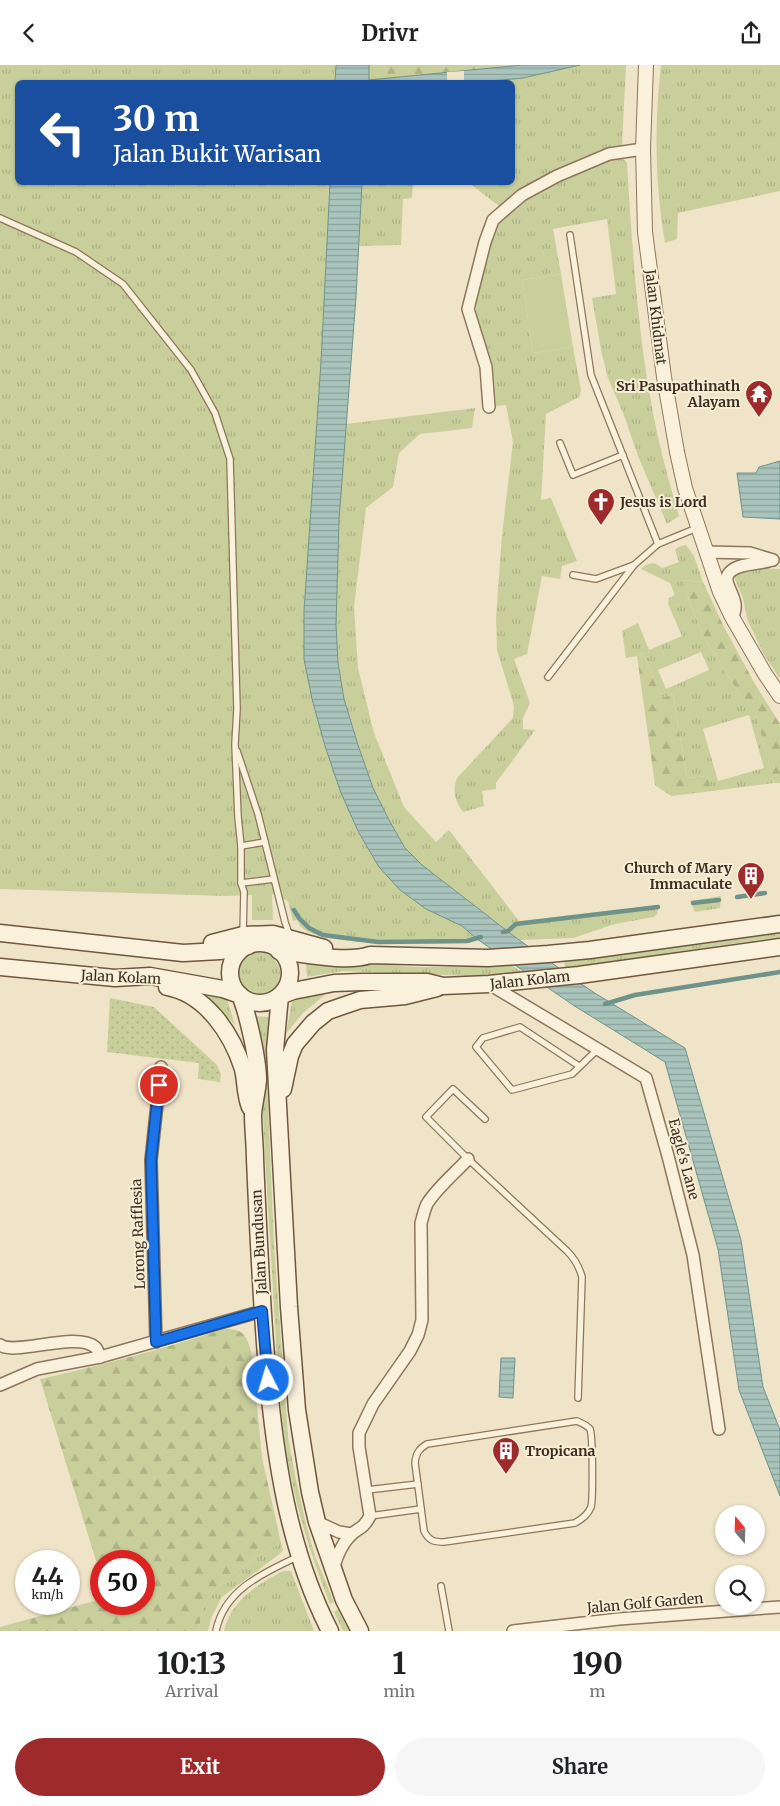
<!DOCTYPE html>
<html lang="en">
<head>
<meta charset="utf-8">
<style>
	body { margin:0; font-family:Merriweather,serif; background:#f6f6f6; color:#202124; height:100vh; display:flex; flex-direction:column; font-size:19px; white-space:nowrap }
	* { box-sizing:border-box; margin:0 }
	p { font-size:16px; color:#757577 }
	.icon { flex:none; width:28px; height:28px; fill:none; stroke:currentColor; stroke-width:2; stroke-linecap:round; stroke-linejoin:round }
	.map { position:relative; height:1566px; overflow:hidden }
	.drawer { display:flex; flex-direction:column; background:#fff; flex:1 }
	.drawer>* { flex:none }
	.guide { position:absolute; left:15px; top:15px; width:500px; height:105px; border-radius:8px; box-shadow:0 1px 4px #0004; background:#1a4fa0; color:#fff; overflow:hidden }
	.needle { width:32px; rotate:341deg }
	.controls { position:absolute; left:715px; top:1440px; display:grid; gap:10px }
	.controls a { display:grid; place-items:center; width:50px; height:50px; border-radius:50%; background:#fff; box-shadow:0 1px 4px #0004; font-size:25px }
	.speed { position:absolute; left:15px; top:1485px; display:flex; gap:10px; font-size:25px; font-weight:700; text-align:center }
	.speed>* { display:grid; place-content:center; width:65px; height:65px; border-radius:50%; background:#fff; box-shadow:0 1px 4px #0004; line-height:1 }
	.speed small { font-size:12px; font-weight:400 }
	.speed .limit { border:8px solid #d22; background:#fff; color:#111 }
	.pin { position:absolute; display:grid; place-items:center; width:42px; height:42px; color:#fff; margin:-21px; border:2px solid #fff; border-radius:50%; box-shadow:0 1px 5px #0007 }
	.me { position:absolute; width:55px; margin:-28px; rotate:355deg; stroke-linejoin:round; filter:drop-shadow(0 0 4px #0008) }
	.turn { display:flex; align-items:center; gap:18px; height:105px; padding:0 15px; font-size:22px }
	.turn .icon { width:65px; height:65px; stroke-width:2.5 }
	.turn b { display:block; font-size:35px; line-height:42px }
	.eta { display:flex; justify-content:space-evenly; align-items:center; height:85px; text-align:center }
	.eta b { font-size:30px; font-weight:700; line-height:35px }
	.action { display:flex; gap:10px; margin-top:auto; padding:10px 15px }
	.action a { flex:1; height:58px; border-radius:30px; background:#9e2a2b; color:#fff; font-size:20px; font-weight:700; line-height:58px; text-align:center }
	.action a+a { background:#f6f6f6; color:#202124 }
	header { display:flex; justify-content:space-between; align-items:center; height:65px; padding:0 15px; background:#fff; font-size:22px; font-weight:700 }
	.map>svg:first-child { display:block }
	.grass { fill:url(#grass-tufts); fill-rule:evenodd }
	.forest { fill:url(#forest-firs) }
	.park { fill:url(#park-dots) }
	.pitch { fill:#c9cf9b }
	.water { fill:url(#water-rules); stroke:#6f938a }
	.pier { fill:#f0e4c8 }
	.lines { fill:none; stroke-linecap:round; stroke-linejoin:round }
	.stream { stroke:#6f938a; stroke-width:4.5 }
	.service-casing { stroke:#8d765c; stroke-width:8 }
	.minor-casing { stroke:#8d765c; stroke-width:14 }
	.tertiary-casing { stroke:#8d765c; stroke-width:16 }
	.secondary-casing { stroke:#6f573f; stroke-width:19 }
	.service { stroke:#faf1dc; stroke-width:5.5 }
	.minor { stroke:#faf1dc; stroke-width:11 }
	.tertiary { stroke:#faf1dc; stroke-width:14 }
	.secondary { stroke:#faf1dc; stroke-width:16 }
	.route-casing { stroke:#114b97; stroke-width:12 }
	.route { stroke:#1a73e8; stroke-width:9 }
	.labels { text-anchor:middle; stroke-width:4; stroke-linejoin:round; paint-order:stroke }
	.street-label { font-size:14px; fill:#3d2e20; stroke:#f7eed8 }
	.poi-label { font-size:14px; font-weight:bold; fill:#3d2e20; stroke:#f7eed8; text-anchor:end }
</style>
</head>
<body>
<header><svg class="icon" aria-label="back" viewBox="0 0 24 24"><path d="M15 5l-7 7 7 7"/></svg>Drivr<svg class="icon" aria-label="share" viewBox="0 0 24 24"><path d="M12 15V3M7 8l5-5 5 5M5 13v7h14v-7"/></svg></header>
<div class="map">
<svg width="780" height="1566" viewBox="0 0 780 1566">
	<defs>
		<pattern id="grass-tufts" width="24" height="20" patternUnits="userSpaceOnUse" patternTransform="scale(1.25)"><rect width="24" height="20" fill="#c9cf9b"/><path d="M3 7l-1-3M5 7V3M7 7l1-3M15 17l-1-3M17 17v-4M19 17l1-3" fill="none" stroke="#aeb285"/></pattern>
		<pattern id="forest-firs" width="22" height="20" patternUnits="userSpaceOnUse" patternTransform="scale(1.25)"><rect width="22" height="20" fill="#c9cf9b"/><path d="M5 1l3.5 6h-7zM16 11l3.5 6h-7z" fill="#aeb285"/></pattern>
		<pattern id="park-dots" width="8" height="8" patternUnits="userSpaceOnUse" patternTransform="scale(1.25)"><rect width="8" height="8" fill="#c9cf9b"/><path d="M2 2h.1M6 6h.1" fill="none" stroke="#aeb285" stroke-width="1.8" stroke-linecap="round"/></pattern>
		<pattern id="water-rules" width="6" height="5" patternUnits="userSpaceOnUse" patternTransform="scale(1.25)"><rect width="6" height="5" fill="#a9c4bc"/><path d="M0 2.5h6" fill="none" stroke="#8ba098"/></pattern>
	</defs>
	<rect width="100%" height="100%" fill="#f0e4c8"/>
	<g class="grass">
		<path d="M0,0H336L335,17L18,18V118H330L321,297L304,546V594L312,634L359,768L379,802L400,825L426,844L462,861L477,874L469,878C438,878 320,883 301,862C300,861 298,856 297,855L293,856L288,836L272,829L273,855H252V830L226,831L0,824Z"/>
		<path d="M580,0H626L622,81C584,86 530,118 499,141L469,118H512V18L480,17L523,13Z"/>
		<path d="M661,0H780V126L678,148L677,174L665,178C655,120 654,59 661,0Z"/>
		<path d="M621,91L627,98C633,194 639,295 662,389C667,410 673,430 679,451L667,459L638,391L625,353L608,313L601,285L592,233L616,229L607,154L553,164L561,209L522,215L533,288L573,282L581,325L579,332L546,349L541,435L551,433L577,496L562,501L560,514L542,511L527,589L514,594L530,638L523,653V664L535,665L496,718V724L482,726L484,741L463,747C455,736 452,726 457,713L513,653L514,641L497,585L496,553L502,470L513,377L506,340L496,341C495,327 495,312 492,299C489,285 475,256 476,244C476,232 494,163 501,156C520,132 590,95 621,91Z"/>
		<path d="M362,118H413L412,133L403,134L401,180L359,181Z"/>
		<path d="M475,343L472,363L420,369L399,388L393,422L366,443L354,542L358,603L374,668L404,742L436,777L449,765L519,856L659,840L657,849L654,852L615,859L573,873L519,875L422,800L405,783L389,755L373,723L358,680L344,634L338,598L336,560L339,455L346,359Z"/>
		<path d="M686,480L694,491L703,517L681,515L703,571L737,625L756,649L774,718L712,726L707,711L687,713L673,629L663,633L643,588L637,591L626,593L622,566L638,558L649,585L682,571L668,539L669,533L675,530L670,518L641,504C648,497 655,496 662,503L679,497L675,485L678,482ZM701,587L709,605L666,624L658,605ZM749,650L764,703L718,716L703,664Z"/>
		<path d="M759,503L780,504V614L763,588L747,554L743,533L733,510L740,504Z"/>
		<path d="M721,831L720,843L695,847L690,836Z"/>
		<path d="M780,867V872L565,903L564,895L595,893Z"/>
		<circle cx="258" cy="909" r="22"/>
		<path d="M306,893L413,902H471L510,899L522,907L470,911L343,906L307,912Z"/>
		<path d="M200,924L227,934L235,960Z"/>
		<path d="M326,929L303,948L286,969L292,936Z"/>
		<path d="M250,951L270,952L266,991L274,1180L288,1372L296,1415L306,1459L315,1491L334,1537L330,1539C314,1499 301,1459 292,1417C279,1356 277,1287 273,1225C268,1147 264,1069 260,991Z"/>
		<path d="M281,1478L283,1485L281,1488L222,1532L211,1553L208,1566H199C200,1557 201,1547 205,1539C214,1517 261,1489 281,1478Z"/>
		<path d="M283,1506H291L314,1566H224C230,1536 258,1519 283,1506Z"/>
		<path d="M338,1544L349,1566H343L334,1547Z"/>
	</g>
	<g class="forest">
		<path d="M369,0H522L368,15Z"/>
		<path d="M681,515L703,517L723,560L755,619L780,659V718H774L756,650L737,625L703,571Z"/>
		<path d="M643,588L663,633L673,629L687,713L707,711L712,726L671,731L655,720L637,591Z"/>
		<path d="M224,1264C245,1263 247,1272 252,1290L262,1392L281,1478C261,1489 214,1517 205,1539C201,1547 200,1557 199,1566H0V1562L101,1534V1539H144V1496H101V1512L40,1314C103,1300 163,1284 224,1264Z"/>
	</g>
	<path class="park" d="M110,933L154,942L217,1000L221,1009L220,1017L198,1014L199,998L107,987Z"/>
	<path class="pitch" d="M561,209L573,282L533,288L522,215Z"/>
	<g class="water">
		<path d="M336,0H369V15L522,0H580L523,13L480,17L335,18Z"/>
		<path d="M330,118H362L356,232L339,455L336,560L338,598L344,634L358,680L373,723L389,755L405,783L422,800L515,872L593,927L685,983L741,1175L763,1322L780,1365V1431L739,1325L718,1184L665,997L573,940L477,874L462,861L426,844L400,825L379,802L359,768L341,728L325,681L312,634L304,594V546L321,297Z"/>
		<path d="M780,396V454L743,452L737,408H756L759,402Z"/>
		<path d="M501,1293H515L513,1333L499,1332Z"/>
	</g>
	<path class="pier" d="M464,6V17H447V7Z"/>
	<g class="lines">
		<g class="stream">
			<path d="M737,832L765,828"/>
			<path d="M693,838L719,835"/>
			<path d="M294,845L299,853L309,863L323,870L378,877L467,876L481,872"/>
			<path d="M503,867L508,866L516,859L658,842"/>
			<path d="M605,939L635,930L780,907"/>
		</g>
		<defs>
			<g id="service">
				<path d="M0,153L76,187L123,219L191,305L215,348L230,394L237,644L235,679L238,752L241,781V818L244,827L243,869"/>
				<path d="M570,170L591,310L658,479L697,463"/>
				<path d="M560,378L573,410L623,390"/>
				<path d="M573,510L596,514L634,500L658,479"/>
				<path d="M548,612L634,500"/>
				<path d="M237,686L258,749L285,857L290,872"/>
				<path d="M241,781L265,777"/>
				<path d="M241,818L274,814"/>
				<path d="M579,1001L520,962L483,973L476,982L512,1025L572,1009L597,985"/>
				<path d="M485,1054L453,1024L426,1052L468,1094L567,1186C575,1194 579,1201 582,1212L578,1333"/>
				<path d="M577,1356C581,1358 587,1360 590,1364C593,1371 593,1435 591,1442C588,1450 582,1454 575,1458L444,1477C434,1477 429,1476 424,1466L415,1398C416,1388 419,1384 427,1379Z"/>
				<path d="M367,1425L418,1419"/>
				<path d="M370,1451L421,1444"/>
				<path d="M441,1521L449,1566"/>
				<path d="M216,1566C224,1525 263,1508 297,1492"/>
			</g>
			<g id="minor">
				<path d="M489,342L486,302L468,244L485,177L493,155L522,130L557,111L609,89L643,84"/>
				<path d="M706,487L750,488L773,495"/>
				<path d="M732,552C744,534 717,517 731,506C742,497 760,500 772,495"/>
				<path d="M489,919L646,1013L668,1091L693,1190L719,1364"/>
				<path d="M156,1277L151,1095L161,1002"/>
				<path d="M0,1280C15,1291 76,1266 95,1282C98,1284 98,1288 100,1292"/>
				<path d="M0,1320L37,1304L100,1292L262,1246"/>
				<path d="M317,1457L339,1467L351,1469"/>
				<path d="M333,1504C337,1492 341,1480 350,1471C358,1462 362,1466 370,1451L359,1382V1368L373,1339L410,1286L418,1270L422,1255L421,1158C423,1152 424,1145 427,1139C436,1124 455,1108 468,1094"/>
				<path d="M513,1566L619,1554L780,1542"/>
			</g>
			<path id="tertiary" d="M646,0L643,84L645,167L664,312L677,387L685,423L720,527L732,552L765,609L780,631"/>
			<g id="secondary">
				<path d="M0,868L183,888L220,886L248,881"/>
				<path d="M212,878L243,870L273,869L324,883"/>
				<circle cx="260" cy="908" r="30"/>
				<path d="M279,886C305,889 347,898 370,890L488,893L548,889L590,885L780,859"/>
				<path d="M0,902L115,913L150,911L223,924L240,930C248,949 258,995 258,1015C257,1027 254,1038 253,1049C253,1064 255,1080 255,1094C258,1164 261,1233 267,1303C275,1393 288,1484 330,1566"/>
				<path d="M167,922C206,929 232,969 243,1004C246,1017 245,1030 250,1042"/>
				<path d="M283,1024L290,991L295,979L313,958L328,946L360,935L405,931L437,923"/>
				<path d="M360,1566L344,1535L317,1457L310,1427L297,1345L289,1242L275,985L280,931L293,926L334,918L361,917H427L443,921L489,919L579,910L780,882"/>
			</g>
		</defs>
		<use href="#service" class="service-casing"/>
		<use href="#minor" class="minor-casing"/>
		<use href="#tertiary" class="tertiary-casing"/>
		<use href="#secondary" class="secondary-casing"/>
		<use href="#service" class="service"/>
		<use href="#minor" class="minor"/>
		<use href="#tertiary" class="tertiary"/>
		<use href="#secondary" class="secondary"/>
	</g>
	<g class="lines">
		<defs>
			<path id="route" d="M159,1020L151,1095L156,1277L262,1246L268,1315"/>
		</defs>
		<use href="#route" class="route-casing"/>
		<use href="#route" class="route"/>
	</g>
	<defs>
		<symbol id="temple-pin" viewBox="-11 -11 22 30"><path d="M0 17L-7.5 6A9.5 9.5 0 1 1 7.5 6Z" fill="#9e2a2b" stroke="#f7eed8"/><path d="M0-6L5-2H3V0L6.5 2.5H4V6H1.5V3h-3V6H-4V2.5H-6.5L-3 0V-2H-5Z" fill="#fff"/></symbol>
		<symbol id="church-pin" viewBox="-11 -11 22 30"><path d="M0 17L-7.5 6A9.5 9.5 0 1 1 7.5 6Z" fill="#9e2a2b" stroke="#f7eed8"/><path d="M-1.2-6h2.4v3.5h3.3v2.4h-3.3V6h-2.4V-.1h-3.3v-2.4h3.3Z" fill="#fff"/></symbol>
		<symbol id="building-pin" viewBox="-11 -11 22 30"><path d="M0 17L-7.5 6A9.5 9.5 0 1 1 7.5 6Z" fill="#9e2a2b" stroke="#f7eed8"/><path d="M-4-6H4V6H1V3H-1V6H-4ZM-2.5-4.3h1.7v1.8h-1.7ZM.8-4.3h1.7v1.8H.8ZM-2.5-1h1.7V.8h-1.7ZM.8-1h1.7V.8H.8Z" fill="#fff"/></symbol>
	</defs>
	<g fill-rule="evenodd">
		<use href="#temple-pin" x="743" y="313" width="32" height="43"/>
		<use href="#church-pin" x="585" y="421" width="32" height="43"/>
		<use href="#building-pin" x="735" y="795" width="32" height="43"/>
		<use href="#building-pin" x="490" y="1370" width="32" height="43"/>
	</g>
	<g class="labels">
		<g class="street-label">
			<text transform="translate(656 252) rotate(83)" y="5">Jalan Khidmat</text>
			<text transform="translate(121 912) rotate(3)" y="5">Jalan Kolam</text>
			<text transform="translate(530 915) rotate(-6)" y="5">Jalan Kolam</text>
			<text transform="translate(684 1094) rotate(75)" y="5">Eagle's Lane</text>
			<text transform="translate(138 1169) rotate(-92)" y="5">Lorong Rafflesia</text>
			<text transform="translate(259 1177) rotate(-93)" y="5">Jalan Bundusan</text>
			<text transform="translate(645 1538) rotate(-5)" y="5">Jalan Golf Garden</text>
		</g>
		<g class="poi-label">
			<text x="740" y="326">Sri Pasupathinath<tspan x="740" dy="16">Alayam</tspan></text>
			<text x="620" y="442" text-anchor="start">Jesus is Lord</text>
			<text x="732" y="808">Church of Mary<tspan x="732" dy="16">Immaculate</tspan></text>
			<text x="525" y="1391" text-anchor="start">Tropicana</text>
		</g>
	</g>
</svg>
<div class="controls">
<a><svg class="needle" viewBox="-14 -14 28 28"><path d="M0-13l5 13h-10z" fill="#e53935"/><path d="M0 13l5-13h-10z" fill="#757577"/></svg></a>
<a><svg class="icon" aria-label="search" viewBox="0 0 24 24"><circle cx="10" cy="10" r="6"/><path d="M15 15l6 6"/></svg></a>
</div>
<div class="speed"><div>44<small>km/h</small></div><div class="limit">50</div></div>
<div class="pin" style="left:159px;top:1020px;background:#d93025"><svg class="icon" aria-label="arrive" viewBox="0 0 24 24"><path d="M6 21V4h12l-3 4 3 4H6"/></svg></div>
<svg class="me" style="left:268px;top:1315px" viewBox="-20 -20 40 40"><circle r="17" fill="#1a73e8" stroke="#fff" stroke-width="3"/><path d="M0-11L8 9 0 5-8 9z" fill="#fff"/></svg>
<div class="guide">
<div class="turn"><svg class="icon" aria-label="left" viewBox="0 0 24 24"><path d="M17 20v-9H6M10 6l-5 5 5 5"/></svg><div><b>30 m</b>Jalan Bukit Warisan</div></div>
</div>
</div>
<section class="drawer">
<div class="eta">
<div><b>10:13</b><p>Arrival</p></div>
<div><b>1</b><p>min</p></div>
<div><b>190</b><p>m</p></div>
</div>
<div class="action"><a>Exit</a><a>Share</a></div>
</section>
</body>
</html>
